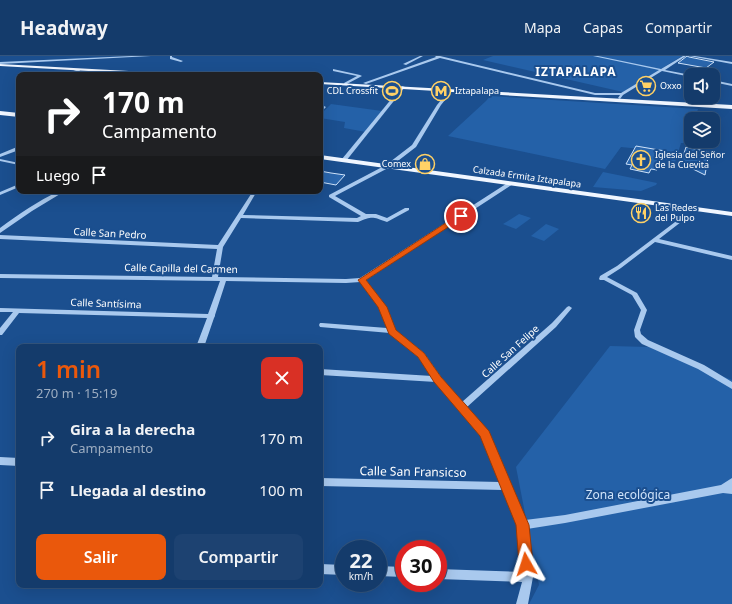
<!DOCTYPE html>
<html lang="es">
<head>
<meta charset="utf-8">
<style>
	body { margin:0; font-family:"Noto Sans",sans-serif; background:#1d4271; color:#f1f3f6; height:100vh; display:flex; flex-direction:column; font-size:15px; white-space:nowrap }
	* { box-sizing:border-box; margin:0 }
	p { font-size:13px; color:#9dadc1 }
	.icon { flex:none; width:22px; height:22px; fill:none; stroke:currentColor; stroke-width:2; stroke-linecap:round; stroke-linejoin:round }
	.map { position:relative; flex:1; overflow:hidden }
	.drawer { position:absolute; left:16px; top:288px; width:307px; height:244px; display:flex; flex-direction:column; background:#143b6b; border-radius:8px; box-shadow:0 4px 16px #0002,0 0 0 1px #33557e }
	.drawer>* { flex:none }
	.top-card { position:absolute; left:16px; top:16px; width:307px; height:122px; border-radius:8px; box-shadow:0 4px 16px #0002,0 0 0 1px #33557e; background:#202124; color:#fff; overflow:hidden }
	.buttons { position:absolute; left:684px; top:12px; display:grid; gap:8px }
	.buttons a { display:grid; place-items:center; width:36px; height:36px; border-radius:8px; background:#143b6b; box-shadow:0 4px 16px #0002,0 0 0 1px #33557e; font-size:20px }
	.speed { position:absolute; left:335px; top:484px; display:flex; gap:8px; font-size:20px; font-weight:700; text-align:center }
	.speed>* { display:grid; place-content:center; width:52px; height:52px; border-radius:50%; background:#143b6b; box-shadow:0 4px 16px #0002,0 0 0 1px #33557e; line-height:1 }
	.speed small { font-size:10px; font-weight:400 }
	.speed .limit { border:6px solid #d22; background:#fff; color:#111 }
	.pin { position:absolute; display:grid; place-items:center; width:34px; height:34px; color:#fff; margin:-17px; border:2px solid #fff; border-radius:50%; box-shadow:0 1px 4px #0007 }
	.me { position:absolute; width:44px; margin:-22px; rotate:354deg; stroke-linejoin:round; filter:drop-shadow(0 0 3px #0008) }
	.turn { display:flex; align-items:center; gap:14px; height:84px; padding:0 20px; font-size:18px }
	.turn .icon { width:52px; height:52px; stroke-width:2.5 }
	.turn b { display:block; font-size:28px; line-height:34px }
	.then { display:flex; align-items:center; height:38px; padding:0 20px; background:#0003; gap:8px; font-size:15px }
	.round { display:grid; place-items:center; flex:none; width:42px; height:42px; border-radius:8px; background:#1d4271 }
	.overview { display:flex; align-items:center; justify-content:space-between; height:68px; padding:0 20px }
	h1 { font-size:24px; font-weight:600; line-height:30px; color:#ea580c }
	.button { display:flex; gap:8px; margin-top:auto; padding:8px 20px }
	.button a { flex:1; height:46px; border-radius:8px; background:#ea580c; color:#fff; font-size:16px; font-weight:600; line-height:46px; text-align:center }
	.button a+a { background:#1d4271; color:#f1f3f6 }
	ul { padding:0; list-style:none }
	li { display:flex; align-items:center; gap:12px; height:52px; padding:0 20px }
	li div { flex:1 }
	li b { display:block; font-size:15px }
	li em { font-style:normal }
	header { display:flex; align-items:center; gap:24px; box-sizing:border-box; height:56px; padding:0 20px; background:#143b6b; border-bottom:1px solid #33557e }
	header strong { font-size:19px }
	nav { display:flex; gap:22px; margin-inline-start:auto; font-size:14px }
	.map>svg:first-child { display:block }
	.green { fill:#2461a8 }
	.building { fill:#2a66ad; stroke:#cfe3fa }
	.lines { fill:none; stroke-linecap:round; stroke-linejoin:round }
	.minor { fill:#a9c9ee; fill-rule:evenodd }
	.major { fill:#f0f6ff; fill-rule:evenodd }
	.route { fill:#ea580c; stroke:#983908 }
	.labels { text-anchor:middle; stroke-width:4; stroke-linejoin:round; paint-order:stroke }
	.far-poi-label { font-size:9px; fill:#fff; stroke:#1b4f8f; text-anchor:start }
	.far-street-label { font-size:9px; fill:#fff; stroke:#1b4f8f }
	.street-label { font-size:10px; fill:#fff; stroke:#1b4f8f }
	.far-district-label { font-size:12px; font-weight:bold; letter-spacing:1px; fill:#fff; stroke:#1b4f8f }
	.near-street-label { font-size:12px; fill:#fff; stroke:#1b4f8f }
	.near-park-label { font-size:12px; fill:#cfe3fa; stroke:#1b4f8f }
</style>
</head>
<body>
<header>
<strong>Headway</strong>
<nav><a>Mapa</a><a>Capas</a><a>Compartir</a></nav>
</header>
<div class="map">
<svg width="732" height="548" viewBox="0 0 732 548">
	<rect width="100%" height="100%" fill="#1b4f8f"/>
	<g class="green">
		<path d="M493,0H682L623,36L483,4Z"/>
		<path d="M490,40L698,53L695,63H691V76L687,87H681L675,106L662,103L666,95L653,92L651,94L621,91L605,113L448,80L486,45Z"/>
		<path d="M331,48L382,55L366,76L344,72L345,66L320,62V59Z"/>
		<path d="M603,116L657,127L656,129L641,135L593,131Z"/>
		<path d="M519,158L531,162L516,173L503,168Z"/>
		<path d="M546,168L559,173L544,185L531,180Z"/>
		<path d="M610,290L649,291L732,324V548H529L539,529L516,411Z"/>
	</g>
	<g class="building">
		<path d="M687,0L689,1L714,6L706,12L678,7Z"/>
		<path d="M636,90L665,95L657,114L651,113L649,117L630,113L632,109L626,108Z"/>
		<path d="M686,91L709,96L705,119L681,107Z"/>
		<path d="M320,115L331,117L345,119L336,129L320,126Z"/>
	</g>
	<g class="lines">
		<g class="minor">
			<path d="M131,0H151L0,8V6Z"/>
			<path d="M170,0H172V1L183,5L181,6L170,3Z"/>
			<path d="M420,0H423L406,9L403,8Z"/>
			<path d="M435,0H440L595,37H621L659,14L593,0H598L661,13L683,0H686L665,14L691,19V21L662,15L623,39L620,43L618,42L620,39H595L440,2L366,28L363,27L436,1Z"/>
			<path d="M689,0H695L732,6V8Z"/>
			<path d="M79,13L80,15L67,19H62Z"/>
			<path d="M333,13L360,19L362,20L345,29L344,27L357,20L333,15Z"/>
			<path d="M713,24L732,28V30L713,26Z"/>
			<path d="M402,30L405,31L346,105H342V103Z"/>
			<path d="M450,33L453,34L441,49L416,91L390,111L335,140L366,158H376L387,162L405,152H409V154L387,166C372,161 373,160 358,166L241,162L223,191L218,221L346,223L360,222L509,126H513V128L366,224L385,251L395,274L424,297L441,321L462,346L552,267L567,251L569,250L572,252L556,271L467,351L489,378L525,464L565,459L721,429L732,422V438L723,437L565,467L527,473L533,521L528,548H516L522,526L438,523V513L522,516L517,469L503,434L320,430V422L500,426L481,380L436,326L320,319V313L432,320L418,301L390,277L320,271L319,269L320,267H322L387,272L379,251L360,226L346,227L226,225L215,259V260L214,262L204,291H196L207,262L19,257L2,279H0V272L13,256H0V252L208,258L220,225L0,222V218L212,221L217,193L0,183V179L218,189L253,135H257L243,159L357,162L361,160L329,141V139L386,109L412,89L437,49Z"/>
			<path d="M320,48L326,51L320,57V54L322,51L320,50Z"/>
			<path d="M17,91H19V94L0,101V98Z"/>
			<path d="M0,103L19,107V109L0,105Z"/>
			<path d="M19,128V131L0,139V136Z"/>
			<path d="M59,135H65L32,155L0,177V172C19,158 38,145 59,135Z"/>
			<path d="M679,163L682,165L681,166L659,183L732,200V204L655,186L621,212L607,221L637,237L647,254L640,274L641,278L648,284L704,309L732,326V333L698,313L642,288L635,281L634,274L641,254L632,239L604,224H600L599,223L600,220L617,210Z"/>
			<path d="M0,401L19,402V410L0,409Z"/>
			<path d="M320,508L344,509V519L320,518Z"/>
			<path d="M378,510L404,511V521L378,520Z"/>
		</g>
		<g class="major">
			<path d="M0,8L184,18L186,19H159L0,10Z"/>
			<path d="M320,26L732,49V53L320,28Z"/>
			<path d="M0,55L19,57V61L0,59Z"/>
			<path d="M320,99L732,156V160L320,103Z"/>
		</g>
	</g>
	<path class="route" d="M461,157L465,160L464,161L366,224L387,251L396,274L424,297L441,321L489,375L529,469L533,508L531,513L526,515L521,513L519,508L516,469L480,380L434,326L418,301L389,278L378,251L358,224Z"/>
	<defs>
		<symbol id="supermarket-ring" viewBox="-11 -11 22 22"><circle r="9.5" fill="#1b4f8f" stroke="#ffd166" stroke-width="1.5"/><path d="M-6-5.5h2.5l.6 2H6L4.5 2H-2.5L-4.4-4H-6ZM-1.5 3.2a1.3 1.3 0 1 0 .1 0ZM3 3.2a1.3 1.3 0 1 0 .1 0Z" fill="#ffd166"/></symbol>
		<symbol id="stadium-ring" viewBox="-11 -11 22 22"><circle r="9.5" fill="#1b4f8f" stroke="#ffd166" stroke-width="1.5"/><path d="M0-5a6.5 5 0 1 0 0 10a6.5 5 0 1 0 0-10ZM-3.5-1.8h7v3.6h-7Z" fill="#ffd166"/></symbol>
		<symbol id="metro-ring" viewBox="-11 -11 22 22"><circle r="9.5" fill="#1b4f8f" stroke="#ffd166" stroke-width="1.5"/><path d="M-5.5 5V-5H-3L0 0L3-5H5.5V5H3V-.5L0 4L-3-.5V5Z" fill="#ffd166"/></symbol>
		<symbol id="church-ring" viewBox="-11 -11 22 22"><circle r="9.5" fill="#1b4f8f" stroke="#ffd166" stroke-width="1.5"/><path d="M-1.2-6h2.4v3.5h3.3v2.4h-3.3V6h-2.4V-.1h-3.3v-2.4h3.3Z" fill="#ffd166"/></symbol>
		<symbol id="shop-ring" viewBox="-11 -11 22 22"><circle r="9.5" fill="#1b4f8f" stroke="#ffd166" stroke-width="1.5"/><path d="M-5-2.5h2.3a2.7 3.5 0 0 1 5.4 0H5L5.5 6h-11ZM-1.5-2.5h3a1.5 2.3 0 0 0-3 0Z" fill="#ffd166"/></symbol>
		<symbol id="restaurant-ring" viewBox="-11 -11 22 22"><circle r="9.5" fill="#1b4f8f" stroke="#ffd166" stroke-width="1.5"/><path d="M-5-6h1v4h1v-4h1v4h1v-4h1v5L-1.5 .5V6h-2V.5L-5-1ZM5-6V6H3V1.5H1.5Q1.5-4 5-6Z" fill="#ffd166"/></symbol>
	</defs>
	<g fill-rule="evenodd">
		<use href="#supermarket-ring" x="635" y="19" width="22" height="22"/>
		<use href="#stadium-ring" x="381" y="24" width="22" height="22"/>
		<use href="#metro-ring" x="430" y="24" width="22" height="22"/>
		<use href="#church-ring" x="630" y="93" width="22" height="22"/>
		<use href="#shop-ring" x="414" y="97" width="22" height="22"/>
		<use href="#restaurant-ring" x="630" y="146" width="22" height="22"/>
	</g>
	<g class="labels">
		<g class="far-poi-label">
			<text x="660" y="33">Oxxo</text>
			<text x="378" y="38" text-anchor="end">CDL Crossfit</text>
			<text x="455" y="38">Iztapalapa</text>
			<text x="655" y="102">Iglesia del Señor<tspan x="655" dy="10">de la Cuevita</tspan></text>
			<text x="411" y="111" text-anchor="end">Comex</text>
			<text x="655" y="155">Las Redes<tspan x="655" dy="10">del Pulpo</tspan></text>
		</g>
		<g class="far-street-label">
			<text transform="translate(527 121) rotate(8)" y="3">Calzada Ermita Iztapalapa</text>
		</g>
		<g class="street-label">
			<text transform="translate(110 177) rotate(3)" y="4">Calle San Pedro</text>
			<text transform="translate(181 212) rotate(1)" y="4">Calle Capilla del Carmen</text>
			<text transform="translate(106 247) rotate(2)" y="4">Calle Santísima</text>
			<text transform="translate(510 295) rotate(-42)" y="4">Calle San Felipe</text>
		</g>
		<g class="far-district-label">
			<text x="576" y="20">IZTAPALAPA</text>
		</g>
		<g class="near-street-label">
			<text transform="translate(413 416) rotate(1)" y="4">Calle San Fransicso</text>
		</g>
		<g class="near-park-label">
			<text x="628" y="443">Zona ecológica</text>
		</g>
	</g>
</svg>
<div class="buttons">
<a><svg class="icon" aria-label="sound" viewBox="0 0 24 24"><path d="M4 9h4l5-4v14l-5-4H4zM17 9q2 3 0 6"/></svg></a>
<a><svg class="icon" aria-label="layers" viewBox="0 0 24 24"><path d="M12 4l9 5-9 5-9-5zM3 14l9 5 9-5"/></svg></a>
</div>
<div class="speed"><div>22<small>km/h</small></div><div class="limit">30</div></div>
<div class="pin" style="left:461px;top:160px;background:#d93025"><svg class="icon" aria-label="arrive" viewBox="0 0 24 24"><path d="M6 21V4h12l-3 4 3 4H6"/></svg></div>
<svg class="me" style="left:526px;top:508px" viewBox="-20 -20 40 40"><path d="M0-17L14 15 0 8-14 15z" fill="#ea580c" stroke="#fff" stroke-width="4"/></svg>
<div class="top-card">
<div class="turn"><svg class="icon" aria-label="right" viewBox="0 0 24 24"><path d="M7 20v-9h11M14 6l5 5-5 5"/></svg><div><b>170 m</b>Campamento</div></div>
<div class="then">Luego<svg class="icon" aria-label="arrive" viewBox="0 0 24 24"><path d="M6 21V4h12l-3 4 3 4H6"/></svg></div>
</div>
<section class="drawer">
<div class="overview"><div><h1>1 min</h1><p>270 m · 15:19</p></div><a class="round" style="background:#d93025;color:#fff"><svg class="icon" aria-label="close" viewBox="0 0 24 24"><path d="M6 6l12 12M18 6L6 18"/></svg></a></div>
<ul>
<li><svg class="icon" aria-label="right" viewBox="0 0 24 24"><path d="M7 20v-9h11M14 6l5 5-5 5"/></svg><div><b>Gira a la derecha</b><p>Campamento</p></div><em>170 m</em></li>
<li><svg class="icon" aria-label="arrive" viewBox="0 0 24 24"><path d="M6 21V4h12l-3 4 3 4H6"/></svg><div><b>Llegada al destino</b></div><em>100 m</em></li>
</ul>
<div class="button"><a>Salir</a><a>Compartir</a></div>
</section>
</div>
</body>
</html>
